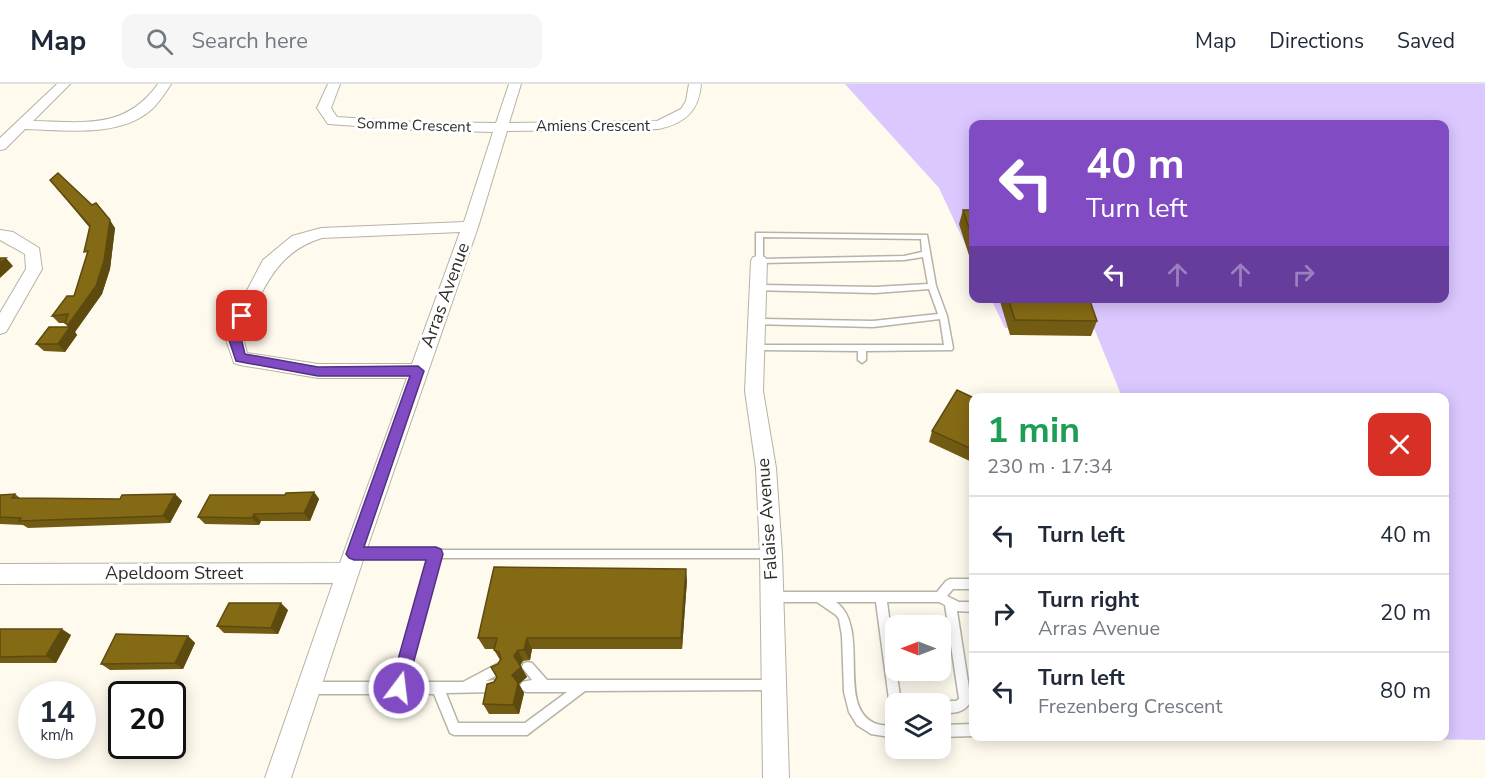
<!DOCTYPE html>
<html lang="en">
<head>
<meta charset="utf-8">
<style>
	body { margin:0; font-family:"Nunito Sans",sans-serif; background:#f6f6f7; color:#1f2937; height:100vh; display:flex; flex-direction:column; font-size:22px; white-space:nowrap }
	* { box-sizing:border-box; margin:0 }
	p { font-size:20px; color:#747a83 }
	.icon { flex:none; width:33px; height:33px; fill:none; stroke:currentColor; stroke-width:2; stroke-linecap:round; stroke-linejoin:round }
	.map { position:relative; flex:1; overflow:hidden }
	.panel { position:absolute; left:969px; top:309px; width:480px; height:348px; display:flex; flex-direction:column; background:#fff; border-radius:12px; box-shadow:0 3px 15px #0003 }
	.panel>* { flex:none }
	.top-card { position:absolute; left:969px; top:36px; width:480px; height:183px; border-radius:12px; box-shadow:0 3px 15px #0003; background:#804bc3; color:#fff; overflow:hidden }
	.needle { width:39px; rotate:270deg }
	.tools { position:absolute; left:885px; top:531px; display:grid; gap:12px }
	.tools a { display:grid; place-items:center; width:66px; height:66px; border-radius:12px; background:#fff; box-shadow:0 3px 15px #0003; font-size:30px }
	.speed { position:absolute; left:18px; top:597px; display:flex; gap:12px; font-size:30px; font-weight:700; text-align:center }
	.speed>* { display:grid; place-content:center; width:78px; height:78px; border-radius:50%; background:#fff; box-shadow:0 3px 15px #0003; line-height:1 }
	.speed small { font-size:15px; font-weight:400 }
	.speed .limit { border:3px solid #111; border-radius:9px; background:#fff; color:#111 }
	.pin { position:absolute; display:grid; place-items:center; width:51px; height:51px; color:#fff; margin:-26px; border-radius:12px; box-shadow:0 3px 9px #0006 }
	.me { position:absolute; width:66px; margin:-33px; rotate:15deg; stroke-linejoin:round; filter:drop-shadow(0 0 4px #0008) }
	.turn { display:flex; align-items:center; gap:21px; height:126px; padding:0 18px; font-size:27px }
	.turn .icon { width:78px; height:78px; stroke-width:2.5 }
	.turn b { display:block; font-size:42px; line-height:51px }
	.lanes { display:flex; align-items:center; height:57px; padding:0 18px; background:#0003; justify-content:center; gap:30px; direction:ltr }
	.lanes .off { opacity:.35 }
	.round { display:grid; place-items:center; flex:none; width:63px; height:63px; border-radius:12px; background:#f6f6f7 }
	.summary { display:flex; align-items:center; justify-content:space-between; height:102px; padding:0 18px }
	h1 { font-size:36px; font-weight:700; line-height:45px; color:#1e9e55 }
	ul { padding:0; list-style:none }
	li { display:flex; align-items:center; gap:18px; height:78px; padding:0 18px; border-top:2px solid #e0e1e3 }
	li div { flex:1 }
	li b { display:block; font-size:22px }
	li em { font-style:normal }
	header { display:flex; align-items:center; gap:36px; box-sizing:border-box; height:84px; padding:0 30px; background:#fff; border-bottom:2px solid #e0e1e3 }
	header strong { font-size:28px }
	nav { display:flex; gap:33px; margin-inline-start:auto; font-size:21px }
	.search { width:420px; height:54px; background:#f6f6f7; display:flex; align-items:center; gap:15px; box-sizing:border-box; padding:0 21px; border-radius:12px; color:#747a83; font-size:22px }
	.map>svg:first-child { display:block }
	.green { fill:#dbc8ff }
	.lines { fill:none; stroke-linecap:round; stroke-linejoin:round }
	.lane-casing { stroke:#b6b2a6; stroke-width:3 }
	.street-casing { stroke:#b6b2a6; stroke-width:2 }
	.lane { fill:#fff; fill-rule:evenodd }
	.street { fill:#fff; fill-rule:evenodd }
	.wall { fill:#725b12 }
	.shaded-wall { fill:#5d4a0f }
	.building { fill:#856a15; stroke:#5d4a0f; stroke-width:1.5 }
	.route { fill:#804bc3; stroke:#53317f; stroke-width:1.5 }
	.labels { text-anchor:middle; stroke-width:6; stroke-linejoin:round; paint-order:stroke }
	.far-street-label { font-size:15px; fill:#2e2c28; stroke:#fff }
	.street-label { font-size:18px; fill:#2e2c28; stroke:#fff }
</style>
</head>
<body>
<header>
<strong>Map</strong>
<div class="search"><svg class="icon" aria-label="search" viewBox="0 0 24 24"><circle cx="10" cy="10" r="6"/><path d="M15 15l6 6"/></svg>Search here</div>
<nav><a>Map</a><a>Directions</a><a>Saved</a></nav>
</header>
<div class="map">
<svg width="1485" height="694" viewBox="0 0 1485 694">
	<rect width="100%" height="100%" fill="#fefaee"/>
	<path class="green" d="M845,0H1485V656L1261,653L1444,652V314L1122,313L1094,244H1005L991,215L1444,214V40H974L973,177L939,104Z"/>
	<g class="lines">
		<defs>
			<g id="lane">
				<path d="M756,149L927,151L936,202L947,232L953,264L952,266L866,267V276L862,279L858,276V267L752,266L751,264L755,261H944L940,235L873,243L753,240L752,238L756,235L873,237L938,230L929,205L875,209L755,206L754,204L755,202L758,201L875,203L928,200L923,173L904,176L756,179ZM763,153L921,155L922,168L904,172L763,175Z"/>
				<path d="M354,466H771L775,467L776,470L775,473L771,474H440L406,598H463L499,579L503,580L505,584L503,588L486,597L495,596L499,598L501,602L499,606L495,608L446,609L458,639H525L567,608H526L522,606L520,602L522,598L532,596L522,583L524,579L528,578L532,579L547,596H772L776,597L778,601L776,605L772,606L585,607L527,651H454L450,649L434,610H309L305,608L303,604L305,600L309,598H395L430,474H354L350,473L349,470L350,467Z"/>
				<path d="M950,495H974V505H953L947,512L959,518H974V528L957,527L971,617C964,630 953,629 940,629V620H936L940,617H956L959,615L945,521L939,518H887L901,620H896V628L892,627L890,623L876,518H836C872,544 834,625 877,640C882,642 890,641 896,642V654L871,650L857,641L849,628L844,608L842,552L839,535L836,531L817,518H772L768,516L767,513L768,510L772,508H937L946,497Z"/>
				<path d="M974,640V652L940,653V641Z"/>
			</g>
			<g id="street">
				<path d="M57,0H70L33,37C84,38 125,46 158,0H171C165,9 159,19 151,26C119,54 64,46 25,45L5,65L0,66V54Z"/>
				<path d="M328,0H340L331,24L337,33L414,38L496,39L509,0H521L509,39L657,37L681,25L686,17L689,0H701C699,27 685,39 659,45L507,47L478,143L365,470L291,694H265L333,499L0,500V480L340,479L407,294H318L240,281L234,279L224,250L263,176L292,152L321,144L464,138L493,48L414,46L328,40L317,24ZM460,148L412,280H318L247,269L242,250C263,208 273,169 322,154Z"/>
				<path d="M0,146L13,148L39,164L42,185L6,248L0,250V229L26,185L25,170L0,156Z"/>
				<path d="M759,172L765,173L767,177L763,307L776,384L782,470L789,694H763L760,470L756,384L745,307L751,177L753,173Z"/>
			</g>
		</defs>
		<use href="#lane" class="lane-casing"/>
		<use href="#street" class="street-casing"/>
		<use href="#lane" class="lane"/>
		<use href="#street" class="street"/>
	</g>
	<g class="wall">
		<path d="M50,96L115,144L110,185L102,210L75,248L77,251L65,268L44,267L36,260L68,243L65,239H59L52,232L74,212L87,171L89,143Z"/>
		<path d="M963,126H974V187L959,140Z"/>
		<path d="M999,214H1089L1097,237L1091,252L1010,251Z"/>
		<path d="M974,314V379L929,358L932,347Z"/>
		<path d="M314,408L319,415L310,437H261L259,441L205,440L198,433L285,411Z"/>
		<path d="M15,410L20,414L120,415L175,410L182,417L170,439L28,444L23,441L0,440V411Z"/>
		<path d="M687,496L682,565H532L530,576L523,577L520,581L527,593L519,600L524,609L519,630H489L483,620L497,593L498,580L500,576L494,566L495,565H485L478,554Z"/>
		<path d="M288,526L278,550L224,549L217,542Z"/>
		<path d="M0,545L71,551L56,579H0Z"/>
		<path d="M188,552L195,559L183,585L110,586L101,580Z"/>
	</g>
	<g class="shaded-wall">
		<path d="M110,136L115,144L110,185L102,210L75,248L77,251L65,268L58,260L70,244L68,241Z"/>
		<path d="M6,174L13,182L0,194V179Z"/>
		<path d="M314,408L319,415L310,437L304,429Z"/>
		<path d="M175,410L182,417L170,439L163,432Z"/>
		<path d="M254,430L261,437L259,441L252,434Z"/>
		<path d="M686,485L687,496L682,565L681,554Z"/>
		<path d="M281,519L288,526L278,550L271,544Z"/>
		<path d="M62,545L71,551L56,579L46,572Z"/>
		<path d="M188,552L195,559L183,585L175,579Z"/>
		<path d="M527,554L532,565L530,576L524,566Z"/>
		<path d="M518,566L523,577L520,582L514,572Z"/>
		<path d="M521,583L527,593L519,600L524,609L519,630L513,621L512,591Z"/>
	</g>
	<g class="building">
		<path d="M58,89L92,121L96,119L110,136L104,177L96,202L68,241L65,239L68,230L52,232L67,212H74L88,167L84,168L90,142L50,96Z"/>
		<path d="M963,126H974V159Z"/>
		<path d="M0,174H6L0,179Z"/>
		<path d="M1008,214H1089L1097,237L1015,236Z"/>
		<path d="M49,243H70L58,260H36Z"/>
		<path d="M957,306L974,314V366L932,347Z"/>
		<path d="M314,408L304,429L254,430L252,434L198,433L210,411H285L286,409Z"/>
		<path d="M15,410L12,414L120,415L122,411L175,410L163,432L19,437L21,434L0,433V411Z"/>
		<path d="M494,483L686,485L681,554H527L524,566H518L514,572L521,583L512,591L518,599L513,621L483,620L487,600L494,598L497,593L491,583L498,580L501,575L499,568L494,566L497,554H478Z"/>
		<path d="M229,519H281L271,544L217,542Z"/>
		<path d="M0,545H62L46,572L0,573Z"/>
		<path d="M116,550L188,552L175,579L101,580Z"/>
	</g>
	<path class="route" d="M242,228L248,232L240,250L245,270L318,283L418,282L424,287L364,463H436L441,465L443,470L405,610L399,612L393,610L390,604L426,476H354L349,474L346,470L410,292H318L236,277L227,250L238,229Z"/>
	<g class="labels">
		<g class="far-street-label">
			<text transform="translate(414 41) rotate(2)" y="5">Somme Crescent</text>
			<text x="593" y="47">Amiens Crescent</text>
		</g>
		<g class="street-label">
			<text transform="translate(445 211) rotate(-70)" y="6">Arras Avenue</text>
			<text transform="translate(767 435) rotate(-94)" y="6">Falaise Avenue</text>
			<text x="174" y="495">Apeldoom Street</text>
		</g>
	</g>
</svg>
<div class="tools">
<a><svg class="needle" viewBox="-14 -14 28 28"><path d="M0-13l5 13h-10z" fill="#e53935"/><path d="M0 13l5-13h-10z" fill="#747a83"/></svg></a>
<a><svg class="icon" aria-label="layers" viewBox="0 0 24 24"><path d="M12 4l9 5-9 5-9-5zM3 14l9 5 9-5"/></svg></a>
</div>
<div class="speed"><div>14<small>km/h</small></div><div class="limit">20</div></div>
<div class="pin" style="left:242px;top:232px;background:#d93025"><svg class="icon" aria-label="arrive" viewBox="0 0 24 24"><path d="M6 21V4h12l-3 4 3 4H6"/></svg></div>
<svg class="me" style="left:399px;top:604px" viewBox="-20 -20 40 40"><circle r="17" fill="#804bc3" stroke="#fff" stroke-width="3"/><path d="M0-11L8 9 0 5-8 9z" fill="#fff"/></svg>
<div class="top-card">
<div class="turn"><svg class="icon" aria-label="left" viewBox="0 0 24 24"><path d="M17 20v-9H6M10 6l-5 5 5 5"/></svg><div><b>40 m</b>Turn left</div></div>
<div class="lanes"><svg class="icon" aria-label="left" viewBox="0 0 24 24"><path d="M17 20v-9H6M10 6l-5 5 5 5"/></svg><svg class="icon off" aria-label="ahead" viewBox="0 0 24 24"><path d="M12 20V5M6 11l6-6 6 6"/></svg><svg class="icon off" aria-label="ahead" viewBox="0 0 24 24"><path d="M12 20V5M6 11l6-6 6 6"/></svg><svg class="icon off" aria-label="right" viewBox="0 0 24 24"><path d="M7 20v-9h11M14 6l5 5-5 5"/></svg></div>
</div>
<section class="panel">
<div class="summary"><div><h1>1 min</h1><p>230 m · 17:34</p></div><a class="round" style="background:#d93025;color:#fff"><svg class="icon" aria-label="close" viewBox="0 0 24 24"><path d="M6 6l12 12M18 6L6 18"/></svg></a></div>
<ul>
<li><svg class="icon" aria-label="left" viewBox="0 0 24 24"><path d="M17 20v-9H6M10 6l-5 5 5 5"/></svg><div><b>Turn left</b></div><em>40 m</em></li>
<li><svg class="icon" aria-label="right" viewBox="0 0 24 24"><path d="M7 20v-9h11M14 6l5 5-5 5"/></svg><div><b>Turn right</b><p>Arras Avenue</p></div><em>20 m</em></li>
<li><svg class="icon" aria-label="left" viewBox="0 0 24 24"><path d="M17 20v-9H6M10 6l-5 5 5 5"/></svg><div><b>Turn left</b><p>Frezenberg Crescent</p></div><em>80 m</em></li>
</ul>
</section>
</div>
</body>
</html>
